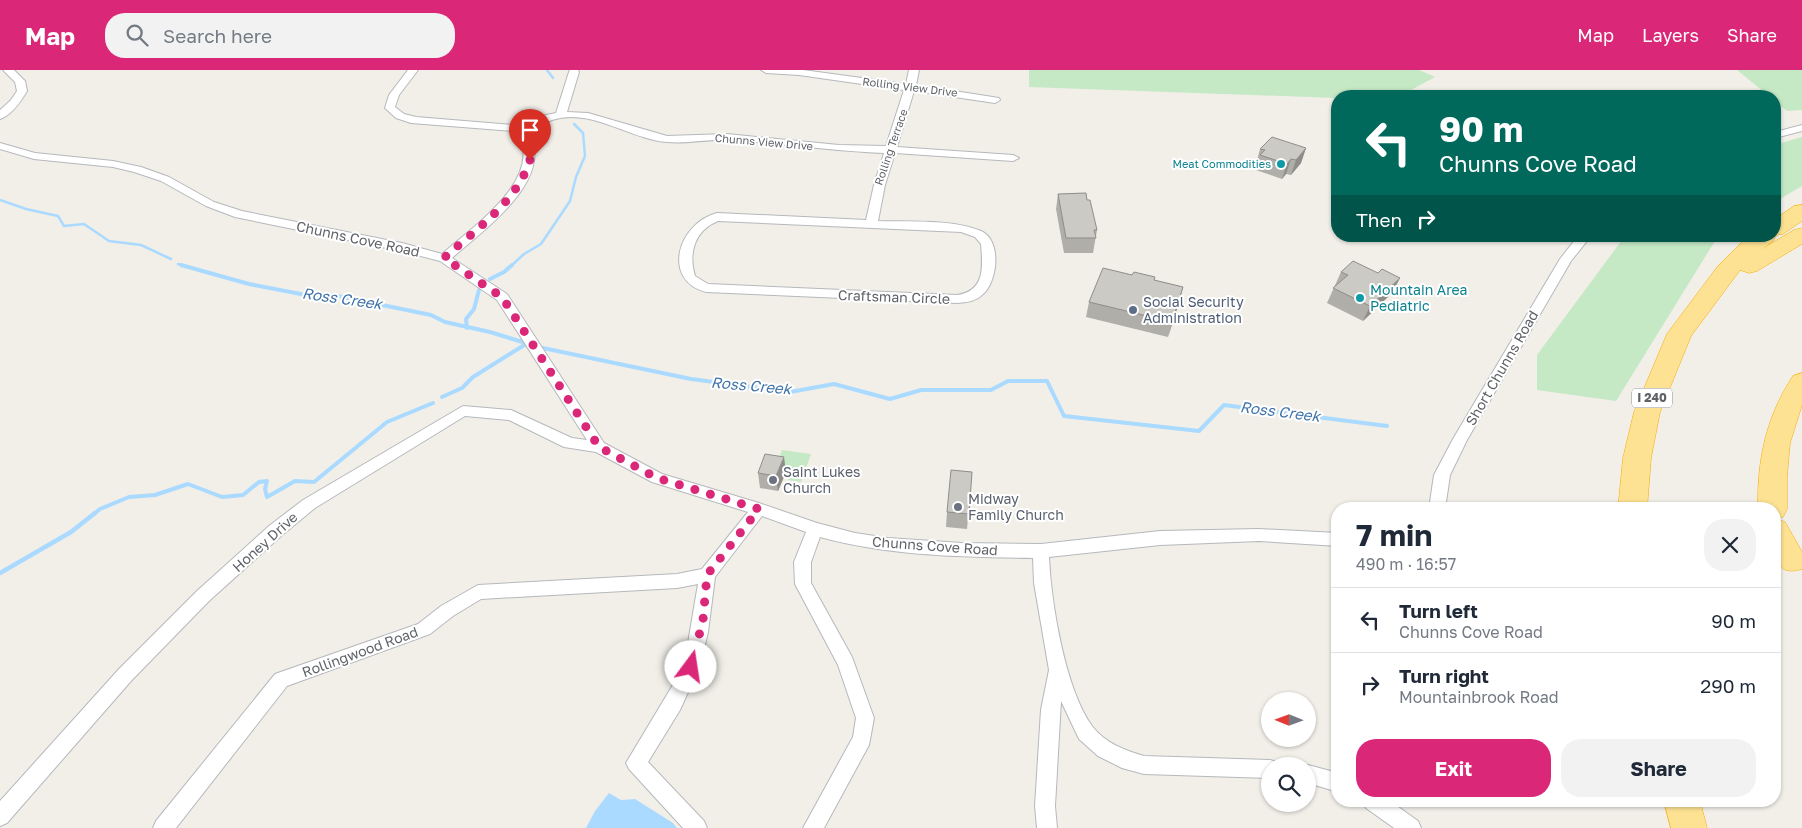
<!DOCTYPE html>
<html lang="en">
<head>
<meta charset="utf-8">
<style>
	body { margin:0; font-family:"Golos Text",sans-serif; background:#f2f2f3; color:#1f2937; height:100vh; display:flex; flex-direction:column; font-size:19px; white-space:nowrap }
	* { box-sizing:border-box; margin:0 }
	p { font-size:16px; color:#747a83 }
	.icon { flex:none; width:28px; height:28px; fill:none; stroke:currentColor; stroke-width:2; stroke-linecap:round; stroke-linejoin:round }
	.map { position:relative; flex:1; overflow:hidden }
	.sheet { position:absolute; left:1331px; top:432px; width:450px; height:305px; display:flex; flex-direction:column; background:#fff; border-radius:20px; box-shadow:0 1px 4px #0004 }
	.sheet>* { flex:none }
	.hud { position:absolute; left:1331px; top:20px; width:450px; height:152px; border-radius:20px; box-shadow:0 1px 4px #0004; background:#00695c; color:#fff; overflow:hidden }
	.needle { width:32px; rotate:271deg }
	.tools { position:absolute; left:1261px; top:622px; display:grid; gap:10px }
	.tools a { display:grid; place-items:center; width:55px; height:55px; border-radius:50%; background:#fff; box-shadow:0 1px 4px #0004; font-size:25px }
	.pin { position:absolute; display:grid; place-items:center; width:42px; height:42px; color:#fff; margin:-51px -21px; border-radius:50% 50% 50% 0; rotate:-45deg; box-shadow:0 0 5px #0007 }
	.pin .icon { rotate:45deg }
	.me { position:absolute; width:55px; margin:-28px; rotate:14deg; stroke-linejoin:round; filter:drop-shadow(0 0 4px #0008) }
	.turn { display:flex; align-items:center; gap:18px; height:105px; padding:0 25px; font-size:22px }
	.turn .icon { width:65px; height:65px; stroke-width:2.5 }
	.turn b { display:block; font-size:35px; line-height:42px }
	.then { display:flex; align-items:center; height:48px; padding:0 25px; background:#0003; gap:10px; font-size:19px }
	.round { display:grid; place-items:center; flex:none; width:52px; height:52px; border-radius:20px; background:#f2f2f3 }
	.summary { display:flex; align-items:center; justify-content:space-between; height:85px; padding:0 25px }
	h1 { font-size:30px; font-weight:700; line-height:38px }
	.cta { display:flex; gap:10px; margin-top:auto; padding:10px 25px }
	.cta a { flex:1; height:58px; border-radius:20px; background:#db2777; color:#fff; font-size:20px; font-weight:700; line-height:58px; text-align:center }
	.cta a+a { background:#f2f2f3; color:#1f2937 }
	ul { padding:0; list-style:none }
	li { display:flex; align-items:center; gap:15px; height:65px; padding:0 25px; border-top:1px solid #e0e1e3 }
	li div { flex:1 }
	li b { display:block; font-size:19px }
	li em { font-style:normal }
	header { display:flex; align-items:center; gap:30px; box-sizing:border-box; height:70px; padding:0 25px; background:#db2777; color:#fff }
	header strong { font-size:24px }
	nav { display:flex; gap:28px; margin-inline-start:auto; font-size:18px }
	.search { width:350px; height:45px; background:#f2f2f3; display:flex; align-items:center; gap:12px; box-sizing:border-box; padding:0 18px; border-radius:20px; color:#747a83; font-size:19px }
	.map>svg:first-child { display:block }
	.green { fill:#c5e8c5 }
	.water { fill:#aadaff }
	.lines { fill:none; stroke-linecap:round; stroke-linejoin:round }
	.stream-far2 { stroke:#aadaff; stroke-width:2.5 }
	.stream-far1 { stroke:#aadaff; stroke-width:4 }
	.stream { stroke:#aadaff; stroke-width:4.5 }
	.street-casing { stroke:#b5b8bc; stroke-width:2 }
	.highway-casing { stroke:#f9ab00; stroke-width:1 }
	.street { fill:#fff; fill-rule:evenodd }
	.highway { fill:#fde293; fill-rule:evenodd }
	.wall { fill:#afaea9 }
	.shaded-wall { fill:#8f8d8a }
	.building { fill:#cccac5; stroke:#8f8d8a }
	.route { stroke:#db2777; stroke-width:9; stroke-dasharray:0 16.2 }
	.culture-dot { fill:#0f9aa8; stroke:#fff; stroke-width:2 }
	.service-dot { fill:#5c6f8a; stroke:#fff; stroke-width:2 }
	.worship-dot { fill:#6b7280; stroke:#fff; stroke-width:2 }
	.labels { text-anchor:middle; stroke-width:4; stroke-linejoin:round; paint-order:stroke }
	.far-street-label { font-size:11px; fill:#5f6368; stroke:#fff }
	.far-culture-label { font-size:11px; fill:#0d838f; stroke:#fff; text-anchor:end }
	.shield { fill:#fff; stroke:#8f9295; stroke-width:1 }
	.shield-label { font-size:12px; font-weight:bold; fill:#5f6368 }
	.street-label { font-size:14px; fill:#5f6368; stroke:#fff }
	.culture-label { font-size:14px; fill:#0d838f; stroke:#fff; text-anchor:start }
	.service-label { font-size:14px; fill:#4e5e75; stroke:#fff; text-anchor:start }
	.worship-label { font-size:14px; fill:#5b616d; stroke:#fff; text-anchor:start }
	.water-label { font-size:15px; font-style:italic; fill:#4174aa; stroke:#fff }
</style>
</head>
<body>
<header>
<strong>Map</strong>
<div class="search"><svg class="icon" aria-label="search" viewBox="0 0 24 24"><circle cx="10" cy="10" r="6"/><path d="M15 15l6 6"/></svg>Search here</div>
<nav><a>Map</a><a>Layers</a><a>Share</a></nav>
</header>
<div class="map">
<svg width="1802" height="758" viewBox="0 0 1802 758">
	<rect width="100%" height="100%" fill="#f1efe8"/>
	<g class="green">
		<path d="M1029,0H1419L1435,7L1400,26H1338L1337,28L1029,17Z"/>
		<path d="M1737,0H1802V40L1787,41L1775,31V26H1769Z"/>
		<path d="M1802,67V116L1775,132V75Z"/>
		<path d="M1625,166H1718L1616,331L1537,320V285Z"/>
		<path d="M782,380L811,384L801,412L788,410L792,398L776,396Z"/>
	</g>
	<path class="water" d="M609,723L621,730L635,729L673,753L677,758H586L595,741Z"/>
	<g class="lines">
		<g class="stream-far2">
			<path d="M547,0L553,8"/>
			<path d="M0,130L26,139L58,146L64,156L84,154L109,171L141,175L171,189"/>
			<path d="M178,194L185,196"/>
			<path d="M511,196L524,184L541,174L570,131L576,107L585,86L583,63L574,54"/>
		</g>
		<g class="stream-far1">
			<path d="M181,195L249,214L306,225L338,226L431,245L445,252L490,262L529,274"/>
			<path d="M490,209L504,202L512,195"/>
			<path d="M467,258L466,249L474,239L479,220"/>
			<path d="M538,277L691,309L790,322L834,314L890,329L921,320H991L1008,311H1047L1064,346L1199,361L1224,335L1387,356"/>
			<path d="M442,327L462,318L473,307L526,274"/>
			<path d="M94,444L100,439L129,427L155,425L188,414L222,427L243,425L259,412L267,411L265,419L267,427L295,411L314,412L387,352L433,333"/>
		</g>
		<path class="stream" d="M0,503L71,462L95,443"/>
		<defs>
			<g id="street">
				<path d="M3,0H14L25,11L27,21C21,31 12,45 0,49V40L11,30L17,21L15,12Z"/>
				<path d="M408,0H418L399,25L395,37L404,44L416,47L513,55L521,57L546,45L556,43L569,2L570,0H578L579,2L567,42L588,43L667,66L727,64L839,75L886,76L904,20L799,5L766,3L761,0H803L906,14L909,0H919L916,15L999,28L1000,30L995,33L914,21L897,77L1013,85L1019,88L1013,91L895,83L885,115L878,151C907,152 954,149 981,161C1002,170 998,212 982,225C975,232 966,232 957,233L706,222C661,210 678,153 717,143L866,150L874,115L884,83C832,81 780,73 728,70C707,69 687,74 667,72C629,69 590,37 552,50C544,53 536,58 528,62C557,109 482,161 452,188L507,224L604,373L662,404L759,433L817,453L855,463L888,468L962,473L1041,474L1160,461L1259,459L1338,463V476L1259,471L1160,475L1049,487C1051,532 1065,619 1092,656C1105,673 1124,680 1144,686L1270,690L1277,692L1278,696H1270V708L1144,704L1122,698L1098,686L1079,669L1061,631L1055,736L1057,758H1037L1035,736L1041,640L1049,600L1034,513L1033,488C961,487 890,486 820,467L811,492V513L852,587L874,648L869,675L824,758H803L853,667L856,648L838,595L795,514L794,492L806,462L762,446L715,507L708,562L700,596L680,640L648,692L704,751L707,758H683L629,699L626,693L677,608L688,573L698,514L677,518L481,529L453,546L430,564L287,616L176,758H153L156,751L275,604L418,554L441,536L478,515L677,504L702,499L748,442L652,412L596,382L564,377L509,350L465,346L315,438L281,466L209,531L131,611L7,753L0,756V731L119,599L197,521L269,456L303,430L463,336L511,340L572,368L587,370L497,230L440,191L401,181L235,147L206,136L161,111L134,102L113,97L34,89L0,79V73L35,83L113,91L141,97L169,107L214,132L242,141L402,173L442,184C472,157 544,110 518,63L512,61L411,53L396,48L385,38L389,25ZM718,151L961,162L975,167L981,174C983,197 985,221 957,225L708,214L695,206C688,183 695,160 718,151Z"/>
				<path d="M1802,55V61L1775,68V62Z"/>
				<path d="M1578,166H1591L1571,191L1467,370L1450,405L1445,439H1429L1434,405L1453,369L1560,189Z"/>
				<path d="M1308,695L1338,703V722L1308,713V696H1304Z"/>
				<path d="M1363,731H1390L1418,751L1421,758H1394L1366,738Z"/>
			</g>
			<g id="highway">
				<path d="M1802,135V151L1783,164L1776,165L1773,171L1762,179L1794,160L1802,158V174L1757,201L1749,203L1740,200L1691,266L1660,342L1651,388L1647,439H1618L1623,388L1634,342L1667,264L1718,196L1742,172L1750,166H1775V149L1794,136Z"/>
				<path d="M1802,303V335L1790,373L1787,406V439L1783,447L1777,449L1785,452L1802,482V499C1765,511 1775,462 1775,439H1758C1757,390 1766,347 1793,306Z"/>
				<path d="M1664,731H1700L1707,758H1671Z"/>
			</g>
		</defs>
		<use href="#street" class="street-casing"/>
		<use href="#highway" class="highway-casing"/>
		<use href="#street" class="street"/>
		<use href="#highway" class="highway"/>
	</g>
	<g class="wall">
		<path d="M1306,78L1301,93L1291,105L1286,104L1282,109L1256,100L1258,94H1256L1260,79Z"/>
		<path d="M1058,124L1087,130L1097,160L1093,183H1064L1056,139Z"/>
		<path d="M1341,202L1378,203L1400,208L1392,223L1363,251L1327,233Z"/>
		<path d="M1154,210L1183,217L1168,267L1086,247L1089,232Z"/>
		<path d="M786,402L778,421L760,418L758,403Z"/>
		<path d="M972,402L967,459L946,457L947,442Z"/>
	</g>
	<g class="shaded-wall">
		<path d="M1306,78L1301,93L1291,105L1296,90Z"/>
		<path d="M1291,89L1286,104L1282,109L1287,94Z"/>
		<path d="M1400,208L1392,223L1363,251L1370,236Z"/>
		<path d="M1183,217L1179,233L1168,267L1172,252Z"/>
		<path d="M784,387L786,402L778,421L776,406Z"/>
	</g>
	<g class="building">
		<path d="M1272,67L1306,78L1296,90L1291,89L1287,94L1260,85L1265,80L1260,79Z"/>
		<path d="M1086,123L1087,130H1090L1097,160H1094L1096,168H1066L1058,124Z"/>
		<path d="M1353,191L1378,203L1382,199L1400,208L1370,236L1333,218L1348,205L1341,202Z"/>
		<path d="M1103,198L1132,205L1134,202L1155,207L1154,210L1183,217L1172,252L1089,232Z"/>
		<path d="M765,384L784,387L776,406L758,403Z"/>
		<path d="M951,400L972,402L969,444L947,442Z"/>
	</g>
	<g class="lines">
		<path class="route" d="M530,90C517,132 475,160 444,188L502,227L599,377L657,408L759,439L707,505L703,550L691,597"/>
	</g>
	<g class="culture-dot">
		<circle cx="1281" cy="94" r="5"/>
		<circle cx="1360" cy="228" r="5"/>
	</g>
	<circle class="service-dot" cx="1133" cy="240" r="5"/>
	<g class="worship-dot">
		<circle cx="773" cy="410" r="5"/>
		<circle cx="958" cy="437" r="5"/>
	</g>
	<g class="labels">
		<g class="far-street-label">
			<text transform="translate(910 17) rotate(7)" y="4">Rolling View Drive</text>
			<text transform="translate(764 72) rotate(5)" y="4">Chunns View Drive</text>
			<text transform="translate(891 77) rotate(-71)" y="4">Rolling Terrace</text>
		</g>
		<g class="far-culture-label">
			<text x="1271" y="98">Meat Commodities</text>
		</g>
		<rect class="shield" x="1632" y="318.5" width="40" height="19" rx="4"/>
		<g class="shield-label">
			<text x="1652" y="332">I 240</text>
		</g>
		<g class="street-label">
			<text transform="translate(358 169) rotate(12)" y="5">Chunns Cove Road</text>
			<text transform="translate(894 227) rotate(2)" y="5">Craftsman Circle</text>
			<text transform="translate(1502 298) rotate(-60)" y="5">Short Chunns Road</text>
			<text transform="translate(265 472) rotate(-42)" y="5">Honey Drive</text>
			<text transform="translate(935 476) rotate(4)" y="5">Chunns Cove Road</text>
			<text transform="translate(360 582) rotate(-20)" y="5">Rollingwood Road</text>
		</g>
		<g class="culture-label">
			<text x="1370" y="225">Mountain Area<tspan x="1370" dy="16">Pediatric</tspan></text>
		</g>
		<g class="service-label">
			<text x="1143" y="237">Social Security<tspan x="1143" dy="16">Administration</tspan></text>
		</g>
		<g class="worship-label">
			<text x="783" y="407">Saint Lukes<tspan x="783" dy="16">Church</tspan></text>
			<text x="968" y="434">Midway<tspan x="968" dy="16">Family Church</tspan></text>
		</g>
		<g class="water-label">
			<text transform="translate(342 229) rotate(8)" y="5">Ross Creek</text>
			<text transform="translate(751 316) rotate(5)" y="5">Ross Creek</text>
			<text transform="translate(1280 342) rotate(7)" y="5">Ross Creek</text>
		</g>
	</g>
</svg>
<div class="tools">
<a><svg class="needle" viewBox="-14 -14 28 28"><path d="M0-13l5 13h-10z" fill="#e53935"/><path d="M0 13l5-13h-10z" fill="#747a83"/></svg></a>
<a><svg class="icon" aria-label="search" viewBox="0 0 24 24"><circle cx="10" cy="10" r="6"/><path d="M15 15l6 6"/></svg></a>
</div>
<div class="pin" style="left:530px;top:90px;background:#d93025"><svg class="icon" aria-label="arrive" viewBox="0 0 24 24"><path d="M6 21V4h12l-3 4 3 4H6"/></svg></div>
<svg class="me" style="left:691px;top:597px" viewBox="-20 -20 40 40"><circle r="19" fill="#fff"/><path d="M0-13L10 11 0 6-10 11z" fill="#db2777"/></svg>
<div class="hud">
<div class="turn"><svg class="icon" aria-label="left" viewBox="0 0 24 24"><path d="M17 20v-9H6M10 6l-5 5 5 5"/></svg><div><b>90 m</b>Chunns Cove Road</div></div>
<div class="then">Then<svg class="icon" aria-label="right" viewBox="0 0 24 24"><path d="M7 20v-9h11M14 6l5 5-5 5"/></svg></div>
</div>
<section class="sheet">
<div class="summary"><div><h1>7 min</h1><p>490 m · 16:57</p></div><a class="round"><svg class="icon" aria-label="close" viewBox="0 0 24 24"><path d="M6 6l12 12M18 6L6 18"/></svg></a></div>
<ul>
<li><svg class="icon" aria-label="left" viewBox="0 0 24 24"><path d="M17 20v-9H6M10 6l-5 5 5 5"/></svg><div><b>Turn left</b><p>Chunns Cove Road</p></div><em>90 m</em></li>
<li><svg class="icon" aria-label="right" viewBox="0 0 24 24"><path d="M7 20v-9h11M14 6l5 5-5 5"/></svg><div><b>Turn right</b><p>Mountainbrook Road</p></div><em>290 m</em></li>
</ul>
<div class="cta"><a>Exit</a><a>Share</a></div>
</section>
</div>
</body>
</html>
